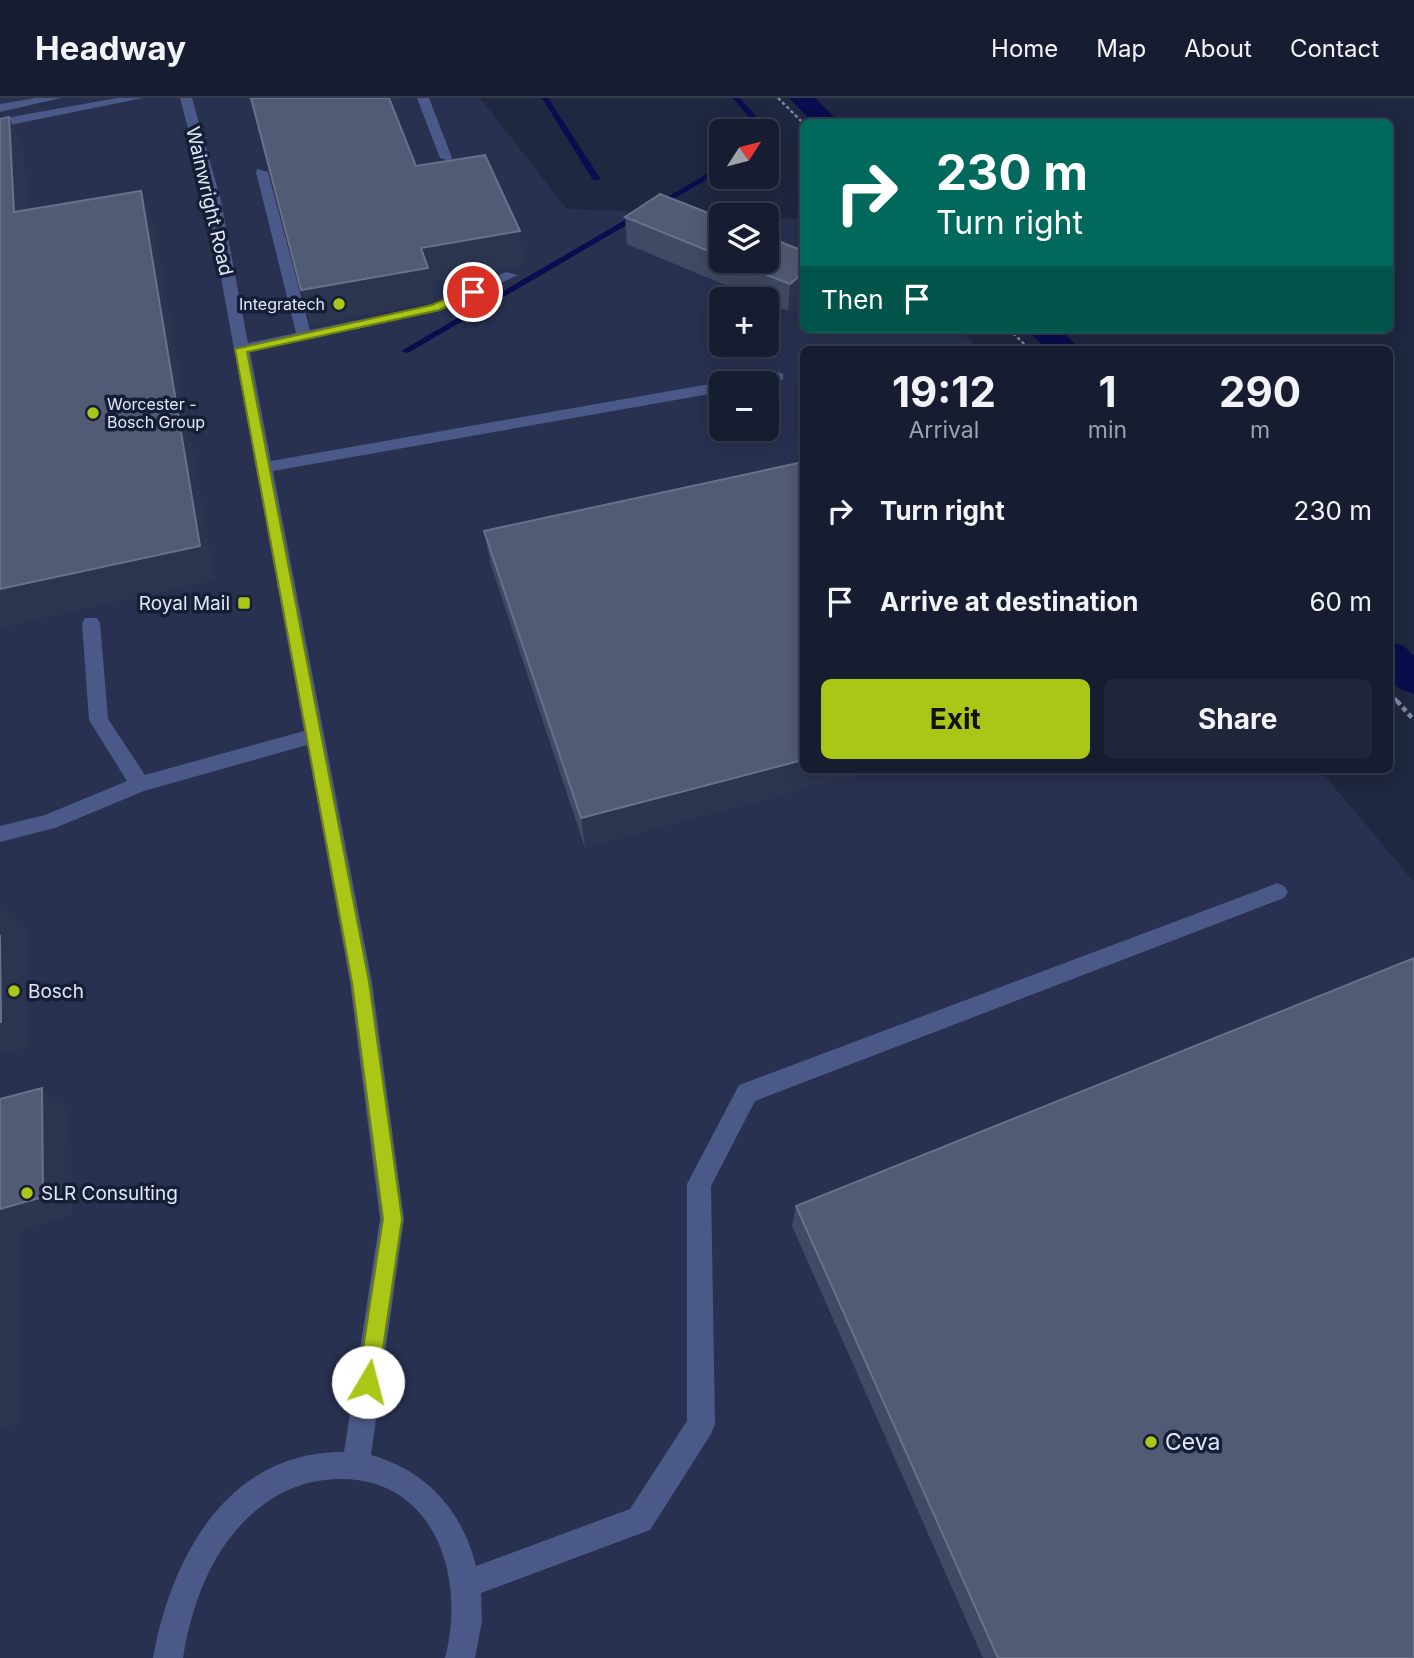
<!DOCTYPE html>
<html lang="en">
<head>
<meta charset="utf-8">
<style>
	body { margin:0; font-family:Inter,sans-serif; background:#202639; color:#f1f3f6; height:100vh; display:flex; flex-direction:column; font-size:26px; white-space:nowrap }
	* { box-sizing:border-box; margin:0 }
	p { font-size:23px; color:#9ea2ab }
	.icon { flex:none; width:38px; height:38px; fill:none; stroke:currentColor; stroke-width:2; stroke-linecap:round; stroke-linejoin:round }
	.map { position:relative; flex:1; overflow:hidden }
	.sheet { position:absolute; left:800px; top:248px; width:593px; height:427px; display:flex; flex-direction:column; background:#171d31; border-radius:10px; box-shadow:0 4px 18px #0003,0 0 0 2px #363b4d }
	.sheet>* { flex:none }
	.banner { position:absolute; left:800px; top:21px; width:593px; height:214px; border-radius:10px; box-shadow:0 4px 18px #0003,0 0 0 2px #363b4d; background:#00695c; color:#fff; overflow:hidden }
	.needle { width:46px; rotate:54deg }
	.buttons { position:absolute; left:709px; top:21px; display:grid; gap:14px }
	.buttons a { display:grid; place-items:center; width:70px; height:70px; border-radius:10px; background:#171d31; box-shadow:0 4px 18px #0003,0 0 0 2px #363b4d; font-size:35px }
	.pin { position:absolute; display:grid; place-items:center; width:60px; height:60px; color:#fff; margin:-30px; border:4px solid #fff; border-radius:50%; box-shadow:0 2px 7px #0007 }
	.me { position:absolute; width:77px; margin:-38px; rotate:8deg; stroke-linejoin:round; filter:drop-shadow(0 0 5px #0008) }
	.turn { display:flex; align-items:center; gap:24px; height:147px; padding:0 21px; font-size:32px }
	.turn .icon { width:91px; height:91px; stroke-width:2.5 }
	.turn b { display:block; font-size:49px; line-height:60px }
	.then { display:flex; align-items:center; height:66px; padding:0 21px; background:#0003; gap:14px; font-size:26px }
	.eta { display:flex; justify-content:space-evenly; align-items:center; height:119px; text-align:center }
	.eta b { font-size:42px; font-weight:700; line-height:49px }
	.cta { display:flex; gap:14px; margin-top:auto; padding:14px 21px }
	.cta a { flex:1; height:80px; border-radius:10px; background:#aac718; color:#111; font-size:28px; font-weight:700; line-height:80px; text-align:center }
	.cta a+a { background:#202639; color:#f1f3f6 }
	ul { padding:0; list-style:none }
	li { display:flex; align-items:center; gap:21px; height:91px; padding:0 21px }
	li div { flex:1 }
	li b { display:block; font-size:26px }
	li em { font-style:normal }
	header { display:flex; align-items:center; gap:42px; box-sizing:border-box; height:98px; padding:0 35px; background:#171d31; border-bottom:2px solid #363b4d }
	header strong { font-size:33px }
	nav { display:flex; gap:38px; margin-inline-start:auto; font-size:24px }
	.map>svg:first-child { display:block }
	.built { fill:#283150; fill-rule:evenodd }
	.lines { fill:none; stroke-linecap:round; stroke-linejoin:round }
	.stream { fill:#090d4d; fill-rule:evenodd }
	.canal { fill:#090d4d; fill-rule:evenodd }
	.path-far2 { stroke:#80879d; stroke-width:2.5; stroke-dasharray:3.5 2.5; stroke-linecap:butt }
	.path-far1 { stroke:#80879d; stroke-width:3.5; stroke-dasharray:4.5 2.5; stroke-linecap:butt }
	.path { stroke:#80879d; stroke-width:4.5; stroke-dasharray:5 3.5; stroke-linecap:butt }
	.minor { fill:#4a5988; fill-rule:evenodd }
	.wall { fill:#414a65 }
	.shaded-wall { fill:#2c3550 }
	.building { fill:#525b75; stroke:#687189; stroke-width:2 }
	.route { fill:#aac718; stroke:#6e8110; stroke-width:2 }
	.poi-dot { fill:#aac718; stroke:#161e36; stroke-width:2.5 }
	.labels { text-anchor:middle; stroke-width:7; stroke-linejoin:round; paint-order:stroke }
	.far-poi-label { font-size:16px; fill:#e0e7f8; stroke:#161e36; text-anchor:end }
	.street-label { font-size:19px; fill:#e0e7f8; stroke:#161e36 }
	.poi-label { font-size:19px; fill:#e0e7f8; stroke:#161e36; text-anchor:start }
	.near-poi-label { font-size:23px; fill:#e0e7f8; stroke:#161e36; text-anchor:start }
</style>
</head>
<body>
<header>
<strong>Headway</strong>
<nav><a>Home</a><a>Map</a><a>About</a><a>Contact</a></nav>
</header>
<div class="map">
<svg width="1414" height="1560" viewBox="0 0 1414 1560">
	<rect width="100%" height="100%" fill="#1f2741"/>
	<path class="built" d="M0,0H480L567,111L723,117L721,163H766L767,119L803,121V231H959L980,252H803V672H1320L1414,784V1560H0ZM721,201H766V247H721ZM721,285H766V331H721Z"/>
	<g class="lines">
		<g class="stream">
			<path d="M542,0H548L600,80L599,82H593Z"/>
			<path d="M733,0H740L767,31V35L760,33Z"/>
			<path d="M721,68V73L660,109L653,107Z"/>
			<path d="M635,116L642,118L408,255L401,253Z"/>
		</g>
		<g class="canal">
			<path d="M789,0H815L839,24H812Z"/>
			<path d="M1027,231H1060L1081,252H1047Z"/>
			<path d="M1390,544L1404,548L1414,558V596L1400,591L1390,581Z"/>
		</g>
		<g class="path-far2">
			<path d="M778,0L803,25"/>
			<path d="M1009,231L1030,252"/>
		</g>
		<path class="path-far1" d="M1390,595L1399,605"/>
		<path class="path" d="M1397,603L1414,622"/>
		<g class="minor">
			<path d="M35,0H61L0,14V6Z"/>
			<path d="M117,0H143L0,29V21Z"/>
			<path d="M180,0H192L221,103L248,245L296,235L256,74L257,71L268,74L310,232L431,207L506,174L518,177L440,213L250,254L271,363L721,284L725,285H721V294L273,373L372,884L404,1121L371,1357C427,1373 462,1412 476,1468L630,1411L687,1323V1086L739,987L1270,788L1277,785L1284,788L1288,794L1284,800L755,1003L711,1088L715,1326L711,1336L650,1432L481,1495L482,1523L475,1560H445C466,1482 437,1382 342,1381C316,1381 289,1388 267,1404C215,1441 193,1500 183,1560H153C171,1459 228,1353 344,1354L380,1121L350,884L307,647L144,693L55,730L0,744V728L45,717L127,683L89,622L82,525L85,520H97L100,525L108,621L145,677L304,633L207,103Z"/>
			<path d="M417,0H429L452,60L450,63L440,60Z"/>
			<path d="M778,274L783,276V282L736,285L739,282Z"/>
		</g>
	</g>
	<g class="wall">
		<path d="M625,119L721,120V163H766L803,153V201L788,213L766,204V201H759L627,146Z"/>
		<path d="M803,364L585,750L491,467L484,433Z"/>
		<path d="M796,1108L1414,1560H983L792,1128Z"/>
	</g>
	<g class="shaded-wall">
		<path d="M9,19L24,53L30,149L14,114Z"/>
		<path d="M141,93L155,127L215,482L0,530V491Z"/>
		<path d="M520,133L524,167L431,184L435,204L311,227L301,192L421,150Z"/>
		<path d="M803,175V201L788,213L790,186Z"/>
		<path d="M803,662V672H878L585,750L581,720Z"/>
		<path d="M0,803L26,830L29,949L0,957Z"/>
		<path d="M42,990L70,1013L72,1118L22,1132V1325L0,1332V1111Z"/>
	</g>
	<g class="building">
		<path d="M251,0H389L416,68L485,57L520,133L421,150L428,170L301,192Z"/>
		<path d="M9,19L14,114L141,93L200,448L0,491V21Z"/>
		<path d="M660,96L721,120V158L625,119Z"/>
		<path d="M766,138L803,153V175L790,186L732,163H766Z"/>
		<path d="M803,364V662L581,720L484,433Z"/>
		<path d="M0,837L1,924H0Z"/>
		<path d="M1414,860V1560H998L796,1108Z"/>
		<path d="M42,990L43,1099L0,1111V1001Z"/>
	</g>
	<path class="route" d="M469,191L478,194L439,212L247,254L369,884L402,1121L378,1284L375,1291L368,1294L361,1291L358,1284L383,1121L352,884L235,251L432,207Z"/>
	<g class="poi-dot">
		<circle cx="339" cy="206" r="7"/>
		<circle cx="93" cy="315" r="7"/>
		<rect x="237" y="498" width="14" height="14" rx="3.5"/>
		<circle cx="14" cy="893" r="7"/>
		<circle cx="27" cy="1095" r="7"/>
		<circle cx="1151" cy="1344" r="7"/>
	</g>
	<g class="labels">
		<g class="far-poi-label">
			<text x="325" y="212">Integratech</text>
			<text x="107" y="312" text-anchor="start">Worcester -<tspan x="107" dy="18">Bosch Group</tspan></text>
		</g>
		<g class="street-label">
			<text transform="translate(210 103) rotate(77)" y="7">Wainwright Road</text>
		</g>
		<g class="poi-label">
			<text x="230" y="512" text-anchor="end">Royal Mail</text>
			<text x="28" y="900">Bosch</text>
			<text x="41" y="1102">SLR Consulting</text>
		</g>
		<g class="near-poi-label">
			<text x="1165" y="1352">Ceva</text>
		</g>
	</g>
</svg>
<div class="buttons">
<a><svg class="needle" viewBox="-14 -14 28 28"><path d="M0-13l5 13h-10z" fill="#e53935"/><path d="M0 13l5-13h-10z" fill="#9ea2ab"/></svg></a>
<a><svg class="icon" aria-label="layers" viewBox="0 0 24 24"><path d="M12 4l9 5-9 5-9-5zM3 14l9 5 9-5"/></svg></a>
<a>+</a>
<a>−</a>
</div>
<div class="pin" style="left:473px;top:194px;background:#d93025"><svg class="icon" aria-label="arrive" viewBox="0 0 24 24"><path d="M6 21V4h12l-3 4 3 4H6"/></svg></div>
<svg class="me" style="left:368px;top:1284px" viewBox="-20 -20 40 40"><circle r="19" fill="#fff"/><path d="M0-13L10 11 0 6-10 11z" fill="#aac718"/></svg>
<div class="banner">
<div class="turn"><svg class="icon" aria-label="right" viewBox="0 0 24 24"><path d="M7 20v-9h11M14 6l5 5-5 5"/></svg><div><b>230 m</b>Turn right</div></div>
<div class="then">Then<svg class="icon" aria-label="arrive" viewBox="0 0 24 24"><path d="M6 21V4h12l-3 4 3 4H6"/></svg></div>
</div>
<section class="sheet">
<div class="eta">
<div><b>19:12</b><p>Arrival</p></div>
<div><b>1</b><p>min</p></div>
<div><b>290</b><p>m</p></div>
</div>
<ul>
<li><svg class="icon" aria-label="right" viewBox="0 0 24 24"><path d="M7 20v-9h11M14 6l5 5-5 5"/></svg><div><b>Turn right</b></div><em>230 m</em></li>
<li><svg class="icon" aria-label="arrive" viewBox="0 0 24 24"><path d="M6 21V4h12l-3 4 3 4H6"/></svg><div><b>Arrive at destination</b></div><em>60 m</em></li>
</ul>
<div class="cta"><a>Exit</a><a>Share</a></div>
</section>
</div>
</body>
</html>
